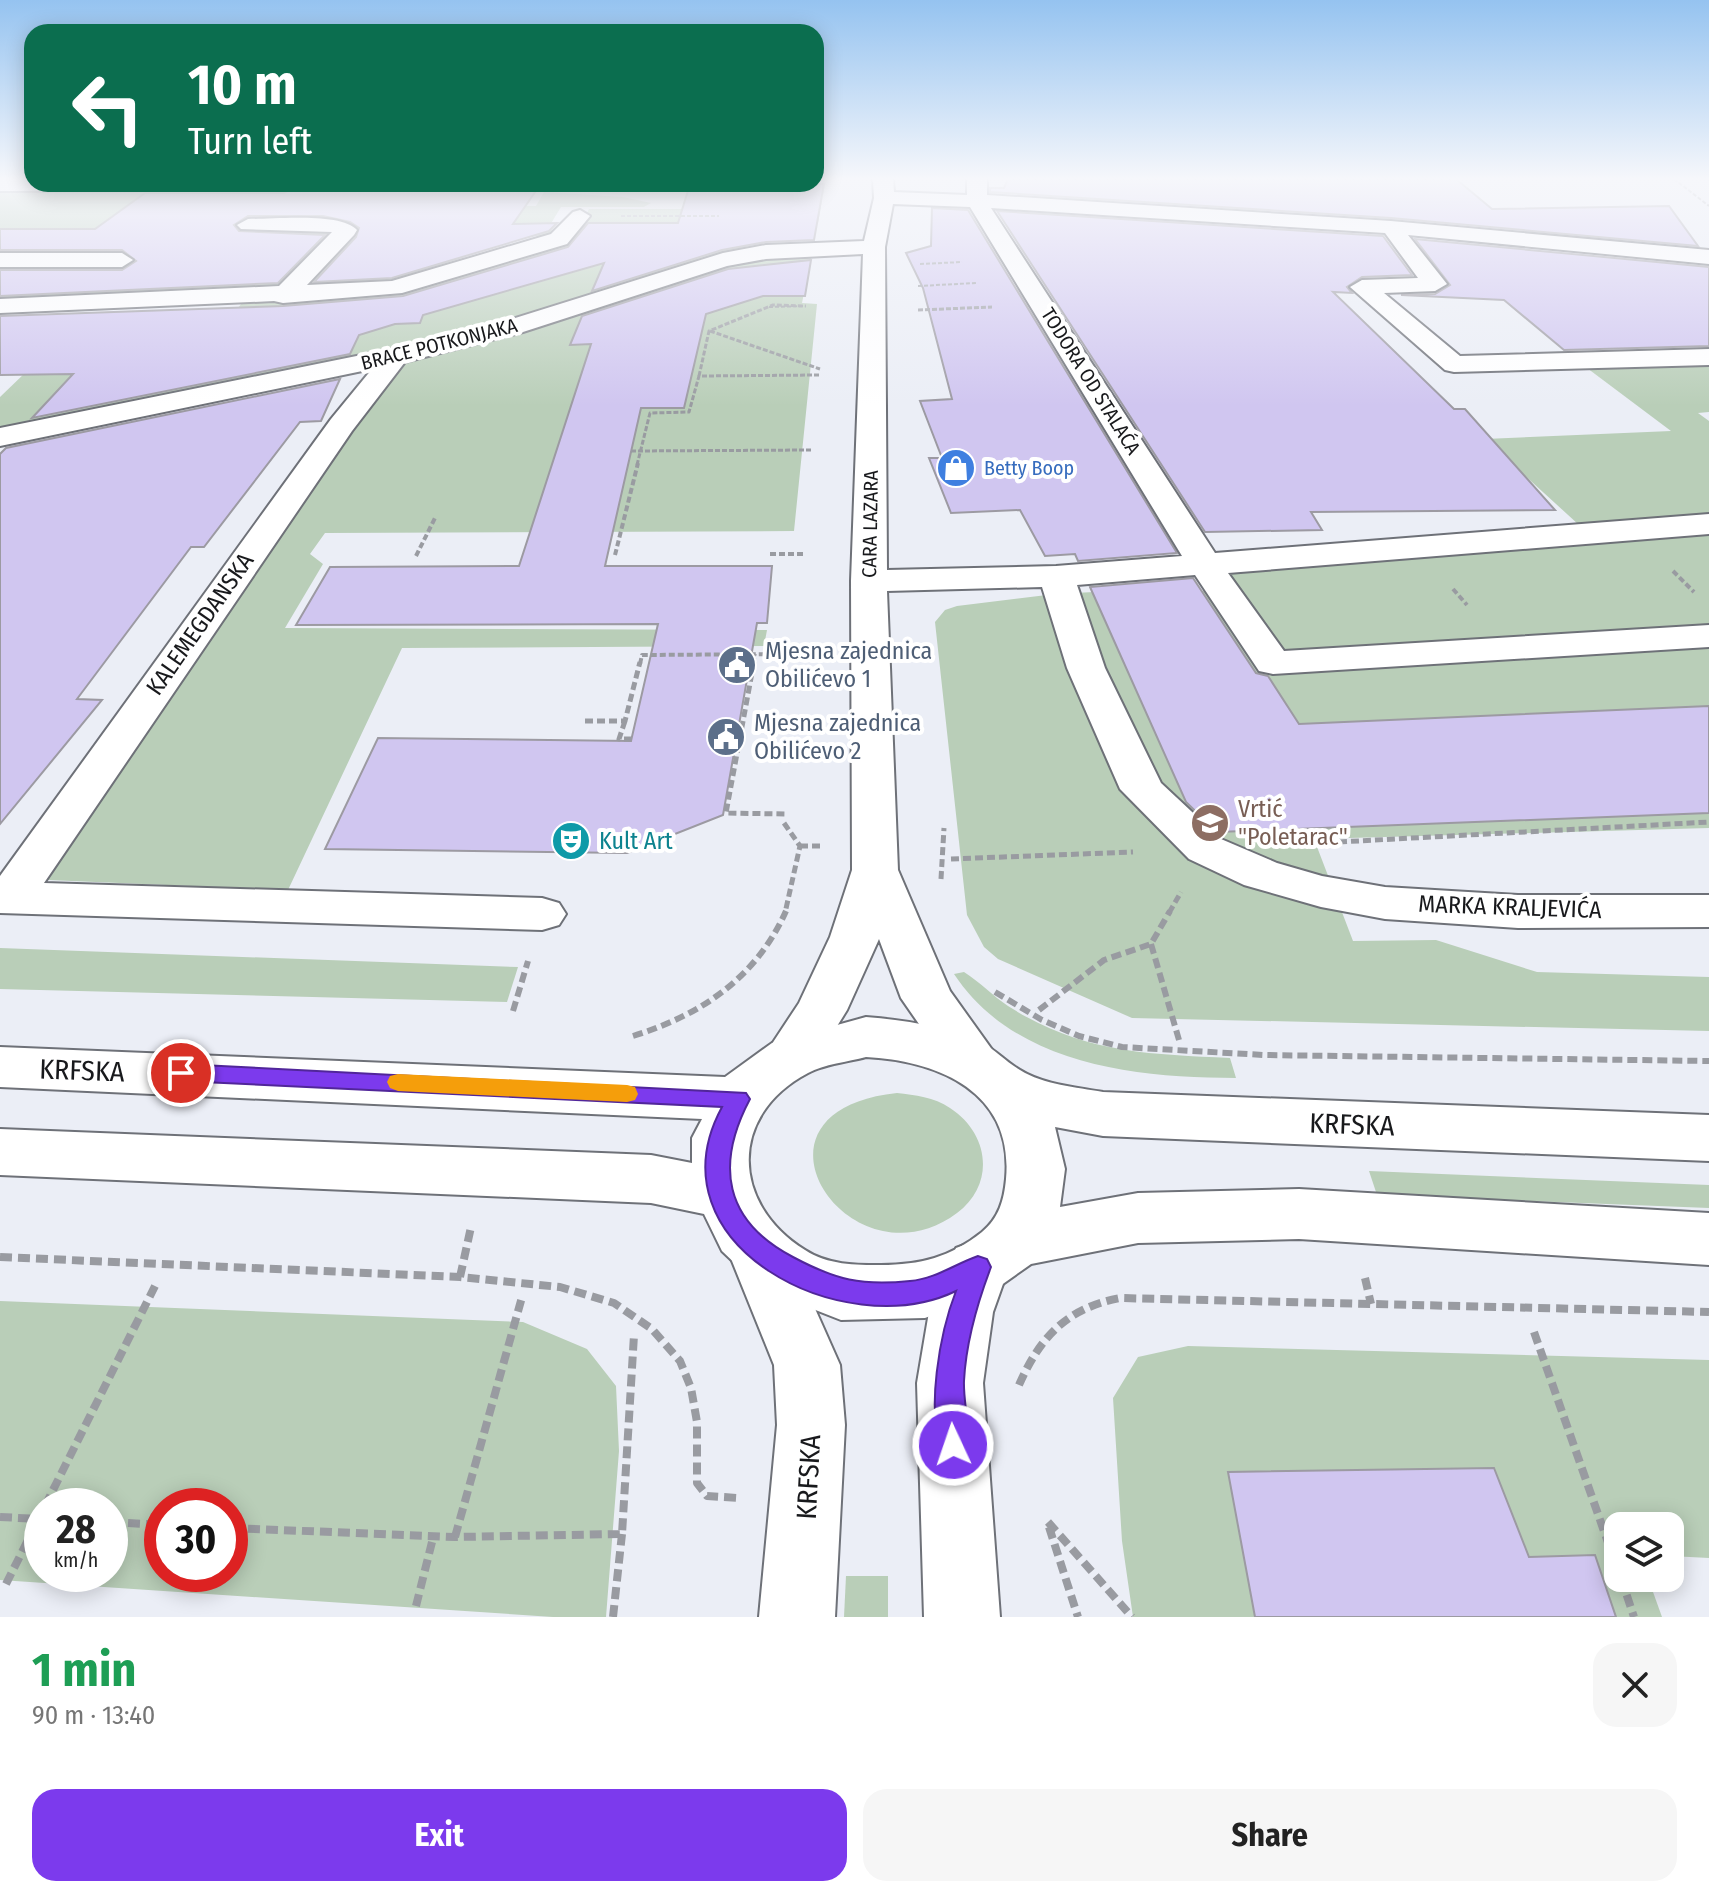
<!DOCTYPE html>
<html lang="en">
<head>
<meta charset="utf-8">
<style>
	body { margin:0; font-family:"Fira Sans Condensed",sans-serif; background:#f6f6f6; color:#222; height:100vh; display:flex; flex-direction:column; font-size:30px; white-space:nowrap }
	* { box-sizing:border-box; margin:0 }
	p { font-size:26px; color:#767676 }
	.icon { flex:none; width:44px; height:44px; fill:none; stroke:currentColor; stroke-width:2; stroke-linecap:round; stroke-linejoin:round }
	.map { position:relative; height:1617px; overflow:hidden }
	.drawer { display:flex; flex-direction:column; background:#fff; flex:1 }
	.drawer>* { flex:none }
	.guide { position:absolute; left:24px; top:24px; width:800px; height:168px; border-radius:24px; box-shadow:0 4px 20px #0003; background:#0b6e4f; color:#fff; overflow:hidden }
	.controls { position:absolute; left:1604px; top:1512px; display:grid; gap:16px }
	.controls a { display:grid; place-items:center; width:80px; height:80px; border-radius:16px; background:#fff; box-shadow:0 4px 20px #0003; font-size:40px }
	.speed { position:absolute; left:24px; top:1488px; display:flex; gap:16px; font-size:40px; font-weight:700; text-align:center }
	.speed>* { display:grid; place-content:center; width:104px; height:104px; border-radius:50%; background:#fff; box-shadow:0 4px 20px #0003; line-height:1 }
	.speed small { font-size:20px; font-weight:400 }
	.speed .limit { border:12px solid #d22; background:#fff; color:#111 }
	.pin { position:absolute; display:grid; place-items:center; width:68px; height:68px; color:#fff; margin:-34px; border:4px solid #fff; border-radius:50%; box-shadow:0 2px 8px #0007 }
	.me { position:absolute; width:88px; margin:-44px; rotate:357deg; stroke-linejoin:round; filter:drop-shadow(0 0 6px #0008) }
	.turn { display:flex; align-items:center; gap:28px; height:168px; padding:0 32px; font-size:36px }
	.turn .icon { width:104px; height:104px; stroke-width:2.5 }
	.turn b { display:block; font-size:56px; line-height:68px }
	.round { display:grid; place-items:center; flex:none; width:84px; height:84px; border-radius:24px; background:#f6f6f6 }
	.headline { display:flex; align-items:center; justify-content:space-between; height:136px; padding:0 32px }
	h1 { font-size:48px; font-weight:700; line-height:60px; color:#1e9e55 }
	.button { display:flex; gap:16px; margin-top:auto; padding:16px 32px }
	.button a { flex:1; height:92px; border-radius:24px; background:#7c3aed; color:#fff; font-size:32px; font-weight:700; line-height:92px; text-align:center }
	.button a+a { background:#f6f6f6; color:#222 }
	.map>svg:first-child { display:block }
	.green { fill:#b9ceb8; fill-rule:evenodd }
	.building { fill:#d0c6f0; stroke:#9c9aa2; stroke-width:2 }
	.lines { fill:none; stroke-linecap:round; stroke-linejoin:round }
	.minor-casing { stroke:#6e7178; stroke-width:4 }
	.major-casing { stroke:#6e7178; stroke-width:4 }
	.path-far5 { stroke:#999ba1; stroke-width:2; stroke-dasharray:4 2; stroke-linecap:butt }
	.path-far4 { stroke:#999ba1; stroke-width:3; stroke-dasharray:5 2; stroke-linecap:butt }
	.path-far3 { stroke:#999ba1; stroke-width:4; stroke-dasharray:6 3; stroke-linecap:butt }
	.path-far2 { stroke:#999ba1; stroke-width:5; stroke-dasharray:8 4; stroke-linecap:butt }
	.path-far1 { stroke:#999ba1; stroke-width:6; stroke-dasharray:10 5; stroke-linecap:butt }
	.path { stroke:#999ba1; stroke-width:8; stroke-dasharray:12 6; stroke-linecap:butt }
	.minor { fill:#fff; fill-rule:evenodd }
	.major { fill:#fff; fill-rule:evenodd }
	.route { fill:#7c3aed; stroke:#51269a; stroke-width:2 }
	.slow { fill:#f59e0b }
	.labels { text-anchor:middle; stroke-width:8; stroke-linejoin:round; paint-order:stroke }
	.far-street-label { font-size:20px; fill:#18191c; stroke:#fff }
	.far-shop-label { font-size:20px; fill:#366cbe; stroke:#fff; text-anchor:start }
	.street-label { font-size:24px; fill:#18191c; stroke:#fff }
	.service-label { font-size:24px; fill:#4e5e75; stroke:#fff; text-anchor:start }
	.education-label { font-size:24px; fill:#785e54; stroke:#fff; text-anchor:start }
	.culture-label { font-size:24px; fill:#0d838f; stroke:#fff; text-anchor:start }
	.near-street-label { font-size:28px; fill:#18191c; stroke:#fff }
</style>
</head>
<body>
<div class="map">
<svg width="1709" height="1617" viewBox="0 0 1709 1617">
	<rect width="100%" height="100%" fill="#ebeef6"/>
	<g class="green">
		<path d="M445,185L428,205L536,206L544,192L623,197L651,203L644,207H561L547,230L568,231L552,240L534,235L405,276L418,281L0,304V190Z"/>
		<path d="M692,199L822,200L818,223L511,324L0,432V397L26,372L192,367L245,299L365,294L569,238L578,230L589,209H689Z"/>
		<path d="M812,253L802,303L817,304L794,531L325,533L310,554L323,564L285,628L767,630L764,646L402,648L288,890L48,880L261,554L402,358L727,261Z"/>
		<path d="M1709,363V412L1698,413L1709,421V519L1579,525L1485,439L1671,431L1587,368Z"/>
		<path d="M1709,527V633L1280,659L1215,565Z"/>
		<path d="M1133,590L1216,591L1271,669L1709,643V828L1314,839L1353,941L1436,940L1537,972L1709,977V1031L1132,1018L998,959L984,947L967,915L935,622L945,610L957,606L1055,594Z"/>
		<path d="M0,948L518,967L507,1002L0,989Z"/>
		<path d="M964,972C980,982 993,996 1008,1006C1082,1053 1146,1054 1230,1058L1236,1078C1136,1078 1014,1065 954,974Z"/>
		<path d="M897,1093C915,1095 934,1097 950,1108C989,1133 996,1184 957,1213C851,1292 727,1111 897,1093Z"/>
		<path d="M1369,1171L1709,1185V1208L1377,1195Z"/>
		<path d="M0,1301L523,1322L587,1349L616,1386L619,1451L606,1617H553L0,1580ZM42,1506H110V1574H42ZM162,1506H230V1574H162Z"/>
		<path d="M1188,1346L1709,1360V1558L1670,1556V1526H1618V1578H1648L1662,1617H1133L1122,1541L1113,1398L1138,1357Z"/>
		<path d="M846,1576H888V1617H844Z"/>
	</g>
	<g class="building">
		<path d="M1008,179H1456L1492,209L1669,206L1698,246L1391,218L990,192V188H1004Z"/>
		<path d="M455,184L540,185L513,224L557,223L549,231L392,278L314,282L356,237L359,228L350,222L323,216H248L234,225L239,231L325,235L278,283L0,296V270H122L136,261L122,250H0V229H95L145,193H284L293,188H452Z"/>
		<path d="M690,184H824L814,240L766,242L722,250L592,291L604,263L423,315L420,323L395,324L359,335L350,354L32,418L73,374L0,375V316L283,306L403,296L568,247L588,223H678Z"/>
		<path d="M932,208L968,210L1177,553L1078,561L1075,554L1045,556L1020,510L951,513L929,458H942L920,401L952,399L923,288L906,253L931,246Z"/>
		<path d="M997,211L1383,236L1412,275L1362,277L1347,287L1352,293L1333,292L1454,409H1465L1555,510L1311,512L1322,530L1205,532Z"/>
		<path d="M1415,239L1709,267V346L1564,350L1504,300L1401,295L1435,294L1450,285Z"/>
		<path d="M811,260L805,296H763L706,314L684,408H641L605,566H772L767,623H757L723,815L627,853L325,849L378,738L631,741L658,624L296,625L330,567L519,566L591,344L570,345L582,316L728,269Z"/>
		<path d="M340,379L321,421L300,422L204,547H191L77,699L102,700L0,824V454L6,448Z"/>
		<path d="M1193,578L1256,673L1268,676L1299,724L1709,706V813L1217,832L1186,802L1090,587Z"/>
		<path d="M1494,1468L1529,1557L1595,1555L1616,1617H1255L1228,1472Z"/>
	</g>
	<g class="lines">
		<defs>
			<g id="minor">
				<path d="M0,179H32V184H294L284,190L0,191Z"/>
				<path d="M873,179H893L894,192L967,195V179H987V195L1391,221L1709,250V264L1408,235L1447,284L1435,291L1384,293L1460,356L1709,349V365L1454,372L1445,370L1350,287L1362,280L1418,278L1385,233L991,208L1215,553L1709,514V534L1228,573L1284,651L1709,625V647L1273,674L1259,671L1195,575L1077,585L1105,668L1161,783L1221,839L1277,863L1322,876L1385,887L1518,895H1709V927L1518,928L1385,919L1321,907L1244,885L1189,859L1120,789L1067,668L1042,587L887,591L898,870L950,991L1003,1065L995,1079L976,1085L957,1079L901,998L879,939L847,1010L810,1070L791,1076L772,1070L764,1056L799,1003L830,937L852,870L851,581L863,254L766,259L727,266L523,332L405,362L352,431L44,883L542,898L559,903L566,914L559,925L542,930L0,913V876L331,419L372,369L0,446V428L396,348L506,321L723,253L766,245L864,241L874,198ZM893,204L970,207L1182,556L1056,566L887,570L885,247Z"/>
				<path d="M580,210L590,216L567,244L402,293L283,303L274,301L0,313V299L279,286L332,232L241,229L237,225L248,219C272,219 342,212 357,230L354,235L307,285L392,281L551,234L573,212Z"/>
				<path d="M0,253H122L133,260L122,267H0Z"/>
				<path d="M759,1225L781,1232L840,1365L845,1425L835,1617H759L777,1425L774,1365L728,1251L737,1232Z"/>
				<path d="M978,1240L1000,1248L1009,1267L993,1312L983,1383L1000,1617H924L917,1383L929,1312L956,1248Z"/>
			</g>
			<path id="major" d="M866,1017C905,1020 944,1026 980,1042C995,1049 1006,1062 1020,1070C1044,1085 1076,1087 1103,1092L1709,1115V1161L1103,1136L1055,1127L1065,1169L1060,1207L1138,1193L1299,1189L1709,1213V1265L1299,1239L1138,1243L1031,1264L990,1293L925,1318L841,1320L762,1289L722,1251L704,1214L651,1203L0,1175V1129L651,1155L692,1163V1138L702,1119L0,1087V1047L725,1077L772,1043ZM866,1057C938,1061 1014,1091 1006,1179C1004,1200 999,1218 982,1232C951,1257 920,1265 881,1265C855,1265 828,1265 805,1250C731,1204 728,1115 808,1073C824,1064 848,1062 866,1057Z"/>
		</defs>
		<use href="#minor" class="minor-casing"/>
		<use href="#major" class="major-casing"/>
		<g class="path-far5">
			<path d="M1674,179L1709,206"/>
			<path d="M621,216H719"/>
			<path d="M920,264L962,262"/>
			<path d="M918,286L976,283"/>
			<path d="M769,307L806,306"/>
		</g>
		<g class="path-far4">
			<path d="M918,310L992,307"/>
			<path d="M710,331L820,369"/>
			<path d="M699,376L709,331L773,305L806,306"/>
			<path d="M631,451L812,450"/>
			<path d="M637,465L650,413L689,412L699,376L820,375"/>
		</g>
		<g class="path-far3">
			<path d="M770,554H804"/>
			<path d="M615,555L638,463"/>
			<path d="M416,556L435,518"/>
			<path d="M1673,571L1694,592"/>
			<path d="M1453,589L1467,605"/>
			<path d="M640,664L642,655L797,654"/>
			<path d="M753,664L755,654"/>
		</g>
		<g class="path-far2">
			<path d="M754,662L726,813L785,814"/>
			<path d="M585,721H625L640,662"/>
			<path d="M625,721L619,739H631"/>
			<path d="M784,823L800,846L785,913"/>
			<path d="M1339,842L1709,822"/>
			<path d="M800,846H820"/>
			<path d="M951,859L1133,852"/>
			<path d="M941,879L944,828"/>
			<path d="M1169,913L1181,892"/>
		</g>
		<g class="path-far1">
			<path d="M1151,944L1179,1040"/>
			<path d="M995,992L1042,1020L1079,1036L1122,1047L1264,1055L1709,1061"/>
			<path d="M1039,1010L1104,960L1151,944L1170,911"/>
			<path d="M513,1011L528,961"/>
			<path d="M633,1036C701,1015 756,978 786,911"/>
		</g>
		<g class="path">
			<path d="M0,1257L460,1277L560,1287L614,1303L652,1329L680,1361L691,1388L697,1422V1483L707,1496L738,1498"/>
			<path d="M460,1277L471,1227"/>
			<path d="M1365,1278L1371,1304"/>
			<path d="M1534,1332L1618,1571"/>
			<path d="M1019,1385C1040,1337 1067,1308 1120,1298L1709,1312"/>
			<path d="M45,1506L156,1284"/>
			<path d="M0,1517L39,1519"/>
			<path d="M110,1522L162,1525"/>
			<path d="M1048,1522L1132,1617"/>
			<path d="M1049,1527L1078,1617"/>
			<path d="M230,1528L455,1537L622,1534L634,1335"/>
			<path d="M455,1537L522,1297"/>
			<path d="M1621,1578L1634,1617"/>
			<path d="M6,1584L42,1512"/>
			<path d="M416,1606L434,1534"/>
			<path d="M613,1617L622,1534"/>
		</g>
		<use href="#minor" class="minor"/>
		<use href="#major" class="major"/>
	</g>
	<linearGradient id="sky" x2="0" y2="1"><stop stop-color="#95c3f0"/><stop offset="0.44" stop-color="#f6f7fb"/><stop offset="1" stop-color="#f6f7fb" stop-opacity="0"/></linearGradient>
	<rect width="1709" height="406" fill="url(#sky)"/>
	<path class="route" d="M181,1064L746,1093L750,1099C715,1165 724,1221 793,1257C836,1280 861,1286 910,1281C935,1279 955,1264 978,1256L987,1259L991,1267C977,1304 966,1341 964,1381C963,1405 973,1432 963,1454L953,1458L943,1454C925,1412 940,1332 956,1291C844,1345 647,1245 722,1107L181,1081L173,1079L170,1073L173,1067Z"/>
	<path class="slow" d="M398,1074L627,1085L635,1087L638,1094L635,1100L627,1102L398,1091L390,1088L387,1082L390,1076Z"/>
	<defs>
		<symbol id="shop-disc" viewBox="-11 -11 22 22"><circle r="9.5" fill="#3f7fe0" stroke="#fff"/><path d="M-5-2.5h2.3a2.7 3.5 0 0 1 5.4 0H5L5.5 6h-11ZM-1.5-2.5h3a1.5 2.3 0 0 0-3 0Z" fill="#fff"/></symbol>
		<symbol id="civic-disc" viewBox="-11 -11 22 22"><circle r="9.5" fill="#5c6f8a" stroke="#fff"/><path d="M-.6-6.5H3V-4.5H.6V-3L4-1V1h2V6H-6V1h2V-1L-.6-3ZM-1.2 2.5V6h2.4V2.5Z" fill="#fff"/></symbol>
		<symbol id="school-disc" viewBox="-11 -11 22 22"><circle r="9.5" fill="#8d6e63" stroke="#fff"/><path d="M0-5L7-2L0 1L-7-2ZM-4 1L0 2.5L4 1V4Q0 6-4 4Z" fill="#fff"/></symbol>
		<symbol id="theatre-disc" viewBox="-11 -11 22 22"><circle r="9.5" fill="#0f9aa8" stroke="#fff"/><path d="M-5-5.5Q0-4 5-5.5V0Q5 5 0 6Q-5 5-5 0ZM-3.3-2.5H-1v1.5H-3.3ZM1-2.5H3.3v1.5H1ZM-2.8 1Q0 5.5 2.8 1Z" fill="#fff"/></symbol>
	</defs>
	<g fill-rule="evenodd">
		<use href="#shop-disc" x="934" y="446" width="44" height="44"/>
		<use href="#civic-disc" x="715" y="643" width="44" height="44"/>
		<use href="#civic-disc" x="704" y="715" width="44" height="44"/>
		<use href="#school-disc" x="1188" y="801" width="44" height="44"/>
		<use href="#theatre-disc" x="549" y="819" width="44" height="44"/>
	</g>
	<g class="labels">
		<g class="far-street-label">
			<text transform="translate(439 344) rotate(-14)" y="7">BRACE POTKONJAKA</text>
			<text transform="translate(1091 381) rotate(58)" y="7">TODORA OD STALAĆA</text>
			<text transform="translate(870 524) rotate(-89)" y="7">CARA LAZARA</text>
		</g>
		<g class="far-shop-label">
			<text x="984" y="475">Betty Boop</text>
		</g>
		<g class="street-label">
			<text transform="translate(200 624) rotate(-55)" y="8">KALEMEGDANSKA</text>
			<text transform="translate(1510 907) rotate(2)" y="8">MARKA KRALJEVIĆA</text>
		</g>
		<g class="service-label">
			<text x="765" y="659">Mjesna zajednica<tspan x="765" dy="28">Obilićevo 1</tspan></text>
			<text x="754" y="731">Mjesna zajednica<tspan x="754" dy="28">Obilićevo 2</tspan></text>
		</g>
		<g class="education-label">
			<text x="1238" y="817">Vrtić<tspan x="1238" dy="28">"Poletarac"</tspan></text>
		</g>
		<g class="culture-label">
			<text x="599" y="849">Kult Art</text>
		</g>
		<g class="near-street-label">
			<text transform="translate(82 1070) rotate(2)" y="10">KRFSKA</text>
			<text transform="translate(1352 1124) rotate(2)" y="10">KRFSKA</text>
			<text transform="translate(808 1477) rotate(-87)" y="10">KRFSKA</text>
		</g>
	</g>
</svg>
<div class="controls">
<a><svg class="icon" aria-label="layers" viewBox="0 0 24 24"><path d="M12 4l9 5-9 5-9-5zM3 14l9 5 9-5"/></svg></a>
</div>
<div class="speed"><div>28<small>km/h</small></div><div class="limit">30</div></div>
<div class="pin" style="left:181px;top:1073px;background:#d93025"><svg class="icon" aria-label="arrive" viewBox="0 0 24 24"><path d="M6 21V4h12l-3 4 3 4H6"/></svg></div>
<svg class="me" style="left:953px;top:1445px" viewBox="-20 -20 40 40"><circle r="17" fill="#7c3aed" stroke="#fff" stroke-width="3"/><path d="M0-11L8 9 0 5-8 9z" fill="#fff"/></svg>
<div class="guide">
<div class="turn"><svg class="icon" aria-label="left" viewBox="0 0 24 24"><path d="M17 20v-9H6M10 6l-5 5 5 5"/></svg><div><b>10 m</b>Turn left</div></div>
</div>
</div>
<section class="drawer">
<div class="headline"><div><h1>1 min</h1><p>90 m · 13:40</p></div><a class="round"><svg class="icon" aria-label="close" viewBox="0 0 24 24"><path d="M6 6l12 12M18 6L6 18"/></svg></a></div>
<div class="button"><a>Exit</a><a>Share</a></div>
</section>
</body>
</html>
